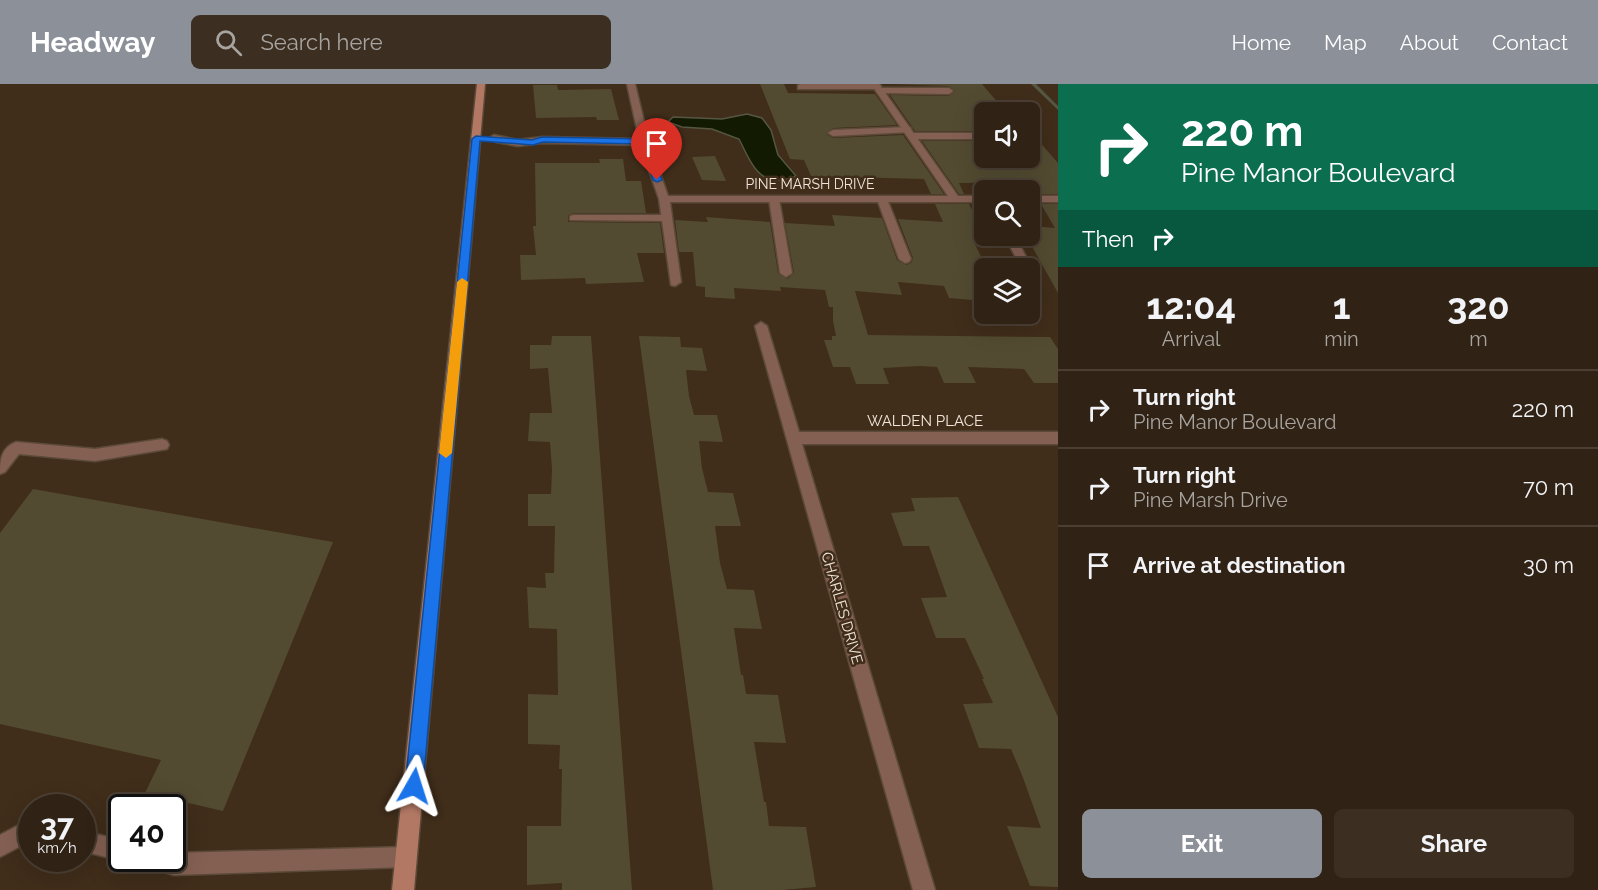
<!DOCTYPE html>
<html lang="en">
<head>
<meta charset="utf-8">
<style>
	body { margin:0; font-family:Raleway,sans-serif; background:#3c2f22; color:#f1f3f6; height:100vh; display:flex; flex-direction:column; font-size:22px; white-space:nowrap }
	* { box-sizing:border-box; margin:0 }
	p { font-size:20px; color:#a8a4a0 }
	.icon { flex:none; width:33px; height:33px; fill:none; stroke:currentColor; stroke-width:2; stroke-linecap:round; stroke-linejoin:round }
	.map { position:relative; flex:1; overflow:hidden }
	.details { display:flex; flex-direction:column; background:#302214; width:540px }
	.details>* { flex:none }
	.guide { background:#0b6e4f; color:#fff; overflow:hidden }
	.buttons { position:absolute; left:974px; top:18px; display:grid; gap:12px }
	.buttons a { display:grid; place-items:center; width:66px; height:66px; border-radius:9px; background:#302214; box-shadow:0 6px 24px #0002,0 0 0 2px #4b3f34; font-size:30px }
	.speed { position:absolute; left:18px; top:710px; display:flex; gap:12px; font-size:30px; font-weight:700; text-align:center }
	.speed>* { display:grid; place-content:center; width:78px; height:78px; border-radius:50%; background:#302214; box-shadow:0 6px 24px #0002,0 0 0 2px #4b3f34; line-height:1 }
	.speed small { font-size:15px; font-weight:400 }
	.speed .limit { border:3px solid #111; border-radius:9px; background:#fff; color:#111 }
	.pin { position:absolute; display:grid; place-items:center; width:51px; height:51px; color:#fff; margin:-62px -26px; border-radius:50% 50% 50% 0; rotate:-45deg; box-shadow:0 0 6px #0007 }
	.pin .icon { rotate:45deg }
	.me { position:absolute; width:66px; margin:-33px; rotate:6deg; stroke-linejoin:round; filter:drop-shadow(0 0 4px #0008) }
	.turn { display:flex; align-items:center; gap:21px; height:126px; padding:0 24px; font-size:27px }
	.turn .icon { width:78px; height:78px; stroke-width:2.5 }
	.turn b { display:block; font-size:42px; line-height:51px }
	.then { display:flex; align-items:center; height:57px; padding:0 24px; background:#0003; gap:12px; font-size:22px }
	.eta { display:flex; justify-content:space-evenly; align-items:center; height:102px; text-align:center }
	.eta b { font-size:36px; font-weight:700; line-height:42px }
	.primary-button { display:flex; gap:12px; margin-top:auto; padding:12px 24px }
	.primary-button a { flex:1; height:69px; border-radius:9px; background:#8c9099; color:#fff; font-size:24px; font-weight:700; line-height:69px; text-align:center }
	.primary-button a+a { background:#3c2f22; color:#f1f3f6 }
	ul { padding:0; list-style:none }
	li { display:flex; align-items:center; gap:18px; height:78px; padding:0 24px; border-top:2px solid #4b3f34 }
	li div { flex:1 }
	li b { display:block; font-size:22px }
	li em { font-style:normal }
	header { display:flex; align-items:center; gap:36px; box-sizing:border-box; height:84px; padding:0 30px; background:#8c9099; color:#fff }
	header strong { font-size:28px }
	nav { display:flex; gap:33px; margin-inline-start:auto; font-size:21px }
	.search { width:420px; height:54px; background:#3c2f22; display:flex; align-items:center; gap:15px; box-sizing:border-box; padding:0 21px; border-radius:9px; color:#a8a4a0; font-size:22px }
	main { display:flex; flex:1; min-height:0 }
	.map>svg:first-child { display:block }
	.water { fill:#131a02; stroke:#565742; stroke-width:1.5 }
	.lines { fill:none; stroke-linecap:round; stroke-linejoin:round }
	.stream { fill:#565742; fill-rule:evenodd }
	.building { fill:#524b31 }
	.lane-casing { stroke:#5c4a39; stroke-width:3 }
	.street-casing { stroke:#5c4a39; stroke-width:3 }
	.secondary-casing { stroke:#5c4a39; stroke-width:3 }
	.lane { fill:#846053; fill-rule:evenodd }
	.street { fill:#846053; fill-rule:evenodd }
	.secondary { fill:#b27864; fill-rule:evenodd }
	.route { fill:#1a73e8; stroke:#114b97; stroke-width:1.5 }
	.slow { fill:#f59e0b }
	.labels { text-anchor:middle; stroke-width:5; stroke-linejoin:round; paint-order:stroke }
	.far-street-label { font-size:14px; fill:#f1e5d9; stroke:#402d1a }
	.street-label { font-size:15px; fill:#f1e5d9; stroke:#402d1a }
</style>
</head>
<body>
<header>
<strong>Headway</strong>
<div class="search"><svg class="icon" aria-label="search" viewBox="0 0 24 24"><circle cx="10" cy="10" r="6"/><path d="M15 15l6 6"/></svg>Search here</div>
<nav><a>Home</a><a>Map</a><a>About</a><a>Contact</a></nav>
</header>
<main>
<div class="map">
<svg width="1058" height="806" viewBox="0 0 1058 806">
	<rect width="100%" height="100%" fill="#402d1a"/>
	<path class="water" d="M747,30L762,34L771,46L778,71L796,92C791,95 788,95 782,96C756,99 749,74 739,55L712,45L682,43L668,38L673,33L722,35Z"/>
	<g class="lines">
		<path class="stream" d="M1031,0H1036L1058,22V26Z"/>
	</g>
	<g class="building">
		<path d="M760,0H784L788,9L875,10L897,41L833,44L826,50L833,54L903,51L944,110H931L924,95L811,92L804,76L790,75Z"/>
		<path d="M892,0H982L1006,28H984V47H915L890,11L949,12L955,7L949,2Z"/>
		<path d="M533,1H557L558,6L611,5L619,36H597L596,33L536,34Z"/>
		<path d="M1029,46L1058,79V110H1035L1028,98L959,99L964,110H959L922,57H984V74H1029Z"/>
		<path d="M715,72L726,97L702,96L692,73Z"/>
		<path d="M599,75H623L626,97H641L646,129H574L568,131V138L660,139L664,169H637L644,198L586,200L585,194L521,196L520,171H536L533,142H536L535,79H600Z"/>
		<path d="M935,120H969L990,161L975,160L984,179V217L949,214L944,202L898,198L902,211L855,207L868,251L1050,253L1058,265V299H1034L1024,285L968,283L976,299H944L937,283L920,282L883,284L889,300H856L850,283H833L824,256H832V252H836L833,237V223H829L825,206L780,203L781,207L734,204L735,215L705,213V203L696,202L693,168H679L675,136L708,138L706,133L770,138L778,189L787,195L794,189L785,139L835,142L832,131L882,134L897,176L906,181L911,179L913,174L898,135L943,138Z"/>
		<path d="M1041,120H1058V209L1029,157V142L1055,144Z"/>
		<path d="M552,252H591L632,806H562V799L527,801V742H561L562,685H559L560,661L528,660V610L558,611L557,545L529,544L527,503L546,504L545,489H554L555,442H528V410H551L552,385L550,358L528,357L530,329H552L548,284L530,285V261H551Z"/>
		<path d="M639,252L680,253L681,263L702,264L707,287L686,286L689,312L694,331H717L723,358L699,357L702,384L708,408L733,409L741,442H715L720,479L727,505L754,506L762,545L734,544L741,591H743L746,610L778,611L786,659L754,658L764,718H766L769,742L806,743L816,803L782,806H713Z"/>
		<path d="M33,405L333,458L223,727L145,709L161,676L0,640V449Z"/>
		<path d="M958,413L1058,633V803L1030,802L1007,742L1041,744L1022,691L1011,665L979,664L963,620L993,619L982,595H984L965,554H936L921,514L947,513L929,462H903L891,429L915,427L911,414Z"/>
	</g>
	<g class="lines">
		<defs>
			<g id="lane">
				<path d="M801,0H879L881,2L877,5H798V1Z"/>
				<path d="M881,4H949L953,7L949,10L878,9V5Z"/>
				<path d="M908,43L911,44V48L833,52L828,49L833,46Z"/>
				<path d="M984,49V55H912L907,52L912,49Z"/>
				<path d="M774,112L779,115L792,189L786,193L780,189L769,115Z"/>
				<path d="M882,112L887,115L911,175L909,178L905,179L899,175L877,115Z"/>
				<path d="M574,131H666L671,134L666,137L570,136V132Z"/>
				<path d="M1005,152H1015L1032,184L1030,187L1029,184H1021Z"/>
				<path d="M162,355L167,357L169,361L167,365L95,377L19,370L5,388L0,390C0,376 1,364 16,358L95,365Z"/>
				<path d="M32,734V756L0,773V751Z"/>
				<path d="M82,747L122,756V774H129L122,777L82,767Z"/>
				<path d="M406,763L413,766L416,773L413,780L406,783L174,791L142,781L139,774H172V769Z"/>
			</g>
			<g id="street">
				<path d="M627,0H635L649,58L668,112H948L871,0H879L958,112H984V118H670L681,198L675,202L671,201L659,115L640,61L542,59L518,62L496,58L489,54L494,51L518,56L542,53L639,55Z"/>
				<rect x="1029" y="112" width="29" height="6"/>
				<path d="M761,238L767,242L799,348H1058V360H802L935,806H913L755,242Z"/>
			</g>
			<path id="secondary" d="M477,0H485L414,806H392Z"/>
		</defs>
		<use href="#lane" class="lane-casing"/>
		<use href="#street" class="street-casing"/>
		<use href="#secondary" class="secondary-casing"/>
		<use href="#lane" class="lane"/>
		<use href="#street" class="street"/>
		<use href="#secondary" class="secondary"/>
	</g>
	<path class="route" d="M476,52L532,56L542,53L644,55L649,58L662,96L657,98L653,96L641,60L543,58L533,61L480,57L423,702L420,709L414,711L407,709L405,702L472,55Z"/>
	<path class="slow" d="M462,194L468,198L452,369L446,374L439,369L457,198Z"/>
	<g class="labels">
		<g class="far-street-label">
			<text x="810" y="105">PINE MARSH DRIVE</text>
		</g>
		<g class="street-label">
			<text x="925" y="342">WALDEN PLACE</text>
			<text transform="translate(842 524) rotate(74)" y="5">CHARLES DRIVE</text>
		</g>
	</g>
</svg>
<div class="buttons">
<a><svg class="icon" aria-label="sound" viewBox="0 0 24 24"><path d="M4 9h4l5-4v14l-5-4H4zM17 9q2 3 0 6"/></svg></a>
<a><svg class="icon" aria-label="search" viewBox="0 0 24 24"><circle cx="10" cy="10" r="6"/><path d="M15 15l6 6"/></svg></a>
<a><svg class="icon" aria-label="layers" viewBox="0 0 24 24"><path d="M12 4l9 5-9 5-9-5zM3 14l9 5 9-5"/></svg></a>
</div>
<div class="speed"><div>37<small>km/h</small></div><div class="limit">40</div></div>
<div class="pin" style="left:657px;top:96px;background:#d93025"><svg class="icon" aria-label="arrive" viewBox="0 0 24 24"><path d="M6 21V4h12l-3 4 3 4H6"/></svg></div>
<svg class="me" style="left:414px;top:702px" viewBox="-20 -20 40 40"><path d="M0-17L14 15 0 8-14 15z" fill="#1a73e8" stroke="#fff" stroke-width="4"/></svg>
</div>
<section class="details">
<div class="guide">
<div class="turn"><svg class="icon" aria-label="right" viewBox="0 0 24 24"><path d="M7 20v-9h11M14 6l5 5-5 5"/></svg><div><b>220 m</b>Pine Manor Boulevard</div></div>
<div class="then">Then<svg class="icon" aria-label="right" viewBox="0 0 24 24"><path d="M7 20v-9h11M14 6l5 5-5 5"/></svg></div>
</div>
<div class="eta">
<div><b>12:04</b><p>Arrival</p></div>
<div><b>1</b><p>min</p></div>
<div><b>320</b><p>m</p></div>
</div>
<ul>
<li><svg class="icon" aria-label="right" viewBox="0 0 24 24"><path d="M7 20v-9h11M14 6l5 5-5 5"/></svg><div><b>Turn right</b><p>Pine Manor Boulevard</p></div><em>220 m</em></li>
<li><svg class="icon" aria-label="right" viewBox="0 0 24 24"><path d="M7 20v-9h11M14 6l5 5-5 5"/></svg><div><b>Turn right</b><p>Pine Marsh Drive</p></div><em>70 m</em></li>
<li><svg class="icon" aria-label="arrive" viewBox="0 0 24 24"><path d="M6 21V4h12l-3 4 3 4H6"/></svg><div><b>Arrive at destination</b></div><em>30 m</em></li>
</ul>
<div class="primary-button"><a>Exit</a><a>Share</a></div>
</section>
</main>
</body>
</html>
